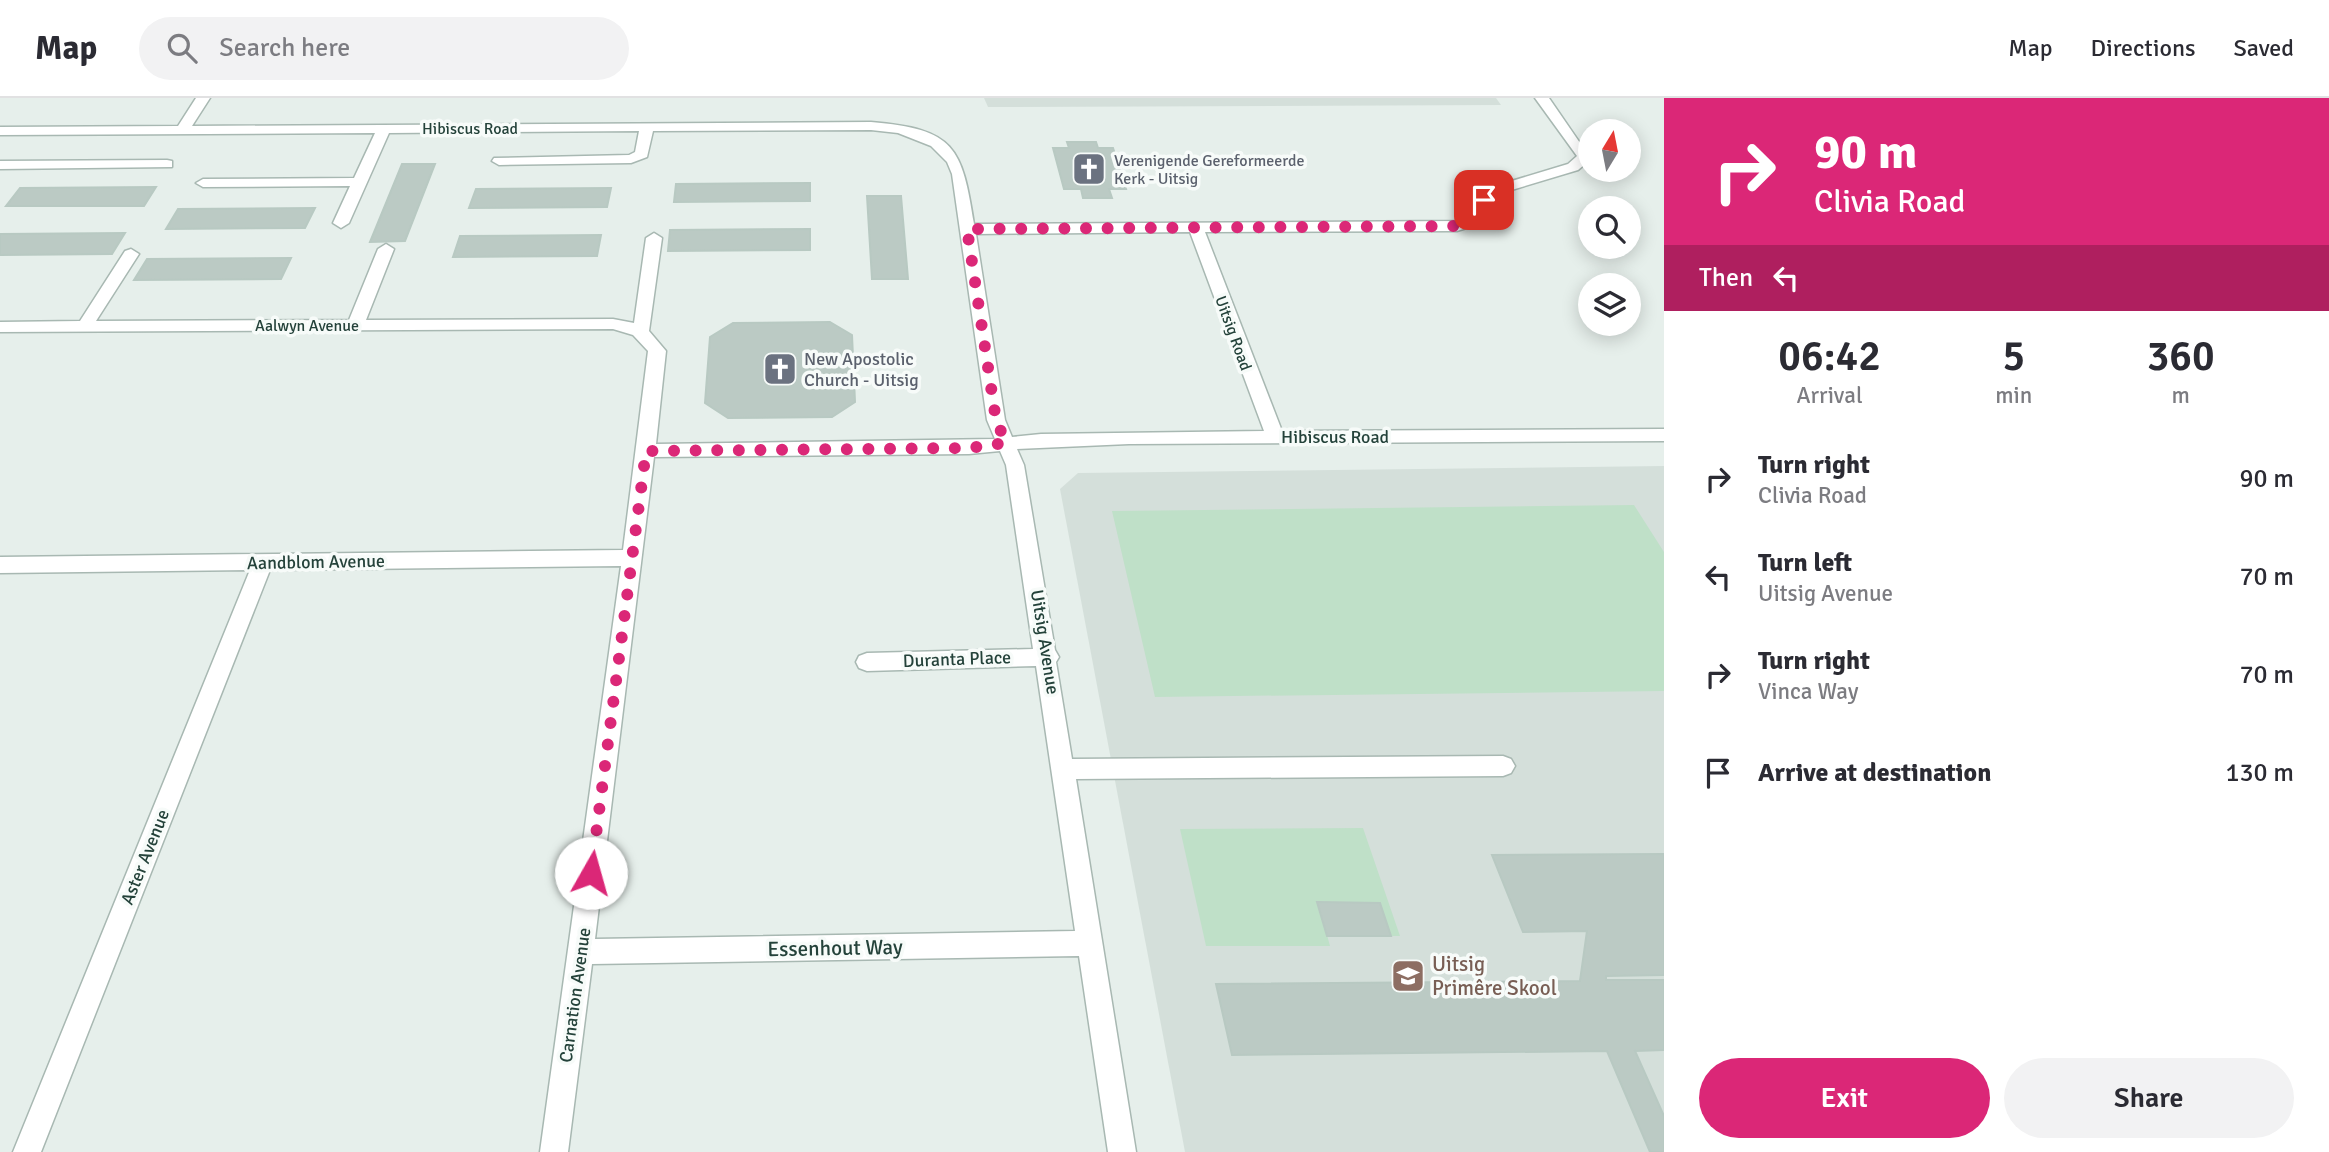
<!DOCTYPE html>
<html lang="en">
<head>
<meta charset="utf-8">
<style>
	body { margin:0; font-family:Signika,sans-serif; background:#f2f2f3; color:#2b2b33; height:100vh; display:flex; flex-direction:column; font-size:26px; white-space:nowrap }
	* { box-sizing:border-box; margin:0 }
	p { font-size:23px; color:#7c7c81 }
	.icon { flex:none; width:38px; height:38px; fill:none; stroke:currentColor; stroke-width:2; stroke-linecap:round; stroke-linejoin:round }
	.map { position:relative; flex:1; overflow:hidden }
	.sheet { display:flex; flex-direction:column; background:#fff; width:665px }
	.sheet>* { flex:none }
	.hud { background:#db2777; color:#fff; overflow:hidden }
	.needle { width:46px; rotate:10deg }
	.fabs { position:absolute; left:1578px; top:21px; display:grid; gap:14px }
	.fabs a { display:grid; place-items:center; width:63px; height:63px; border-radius:50%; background:#fff; box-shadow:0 4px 18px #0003; font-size:35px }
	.pin { position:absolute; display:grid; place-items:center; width:60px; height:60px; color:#fff; margin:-30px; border-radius:14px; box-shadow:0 4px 10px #0006 }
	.me { position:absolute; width:77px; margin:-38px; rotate:7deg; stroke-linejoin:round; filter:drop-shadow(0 0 5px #0008) }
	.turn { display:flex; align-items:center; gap:24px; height:147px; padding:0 35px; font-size:32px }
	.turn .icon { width:91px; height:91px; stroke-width:2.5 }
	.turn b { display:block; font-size:49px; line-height:60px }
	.then { display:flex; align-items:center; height:66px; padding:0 35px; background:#0003; gap:14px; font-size:26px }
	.eta { display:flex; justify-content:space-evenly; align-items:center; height:119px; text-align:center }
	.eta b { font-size:42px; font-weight:600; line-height:49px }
	.primary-button { display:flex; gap:14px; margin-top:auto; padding:14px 35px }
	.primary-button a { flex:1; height:80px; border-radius:42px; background:#db2777; color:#fff; font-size:28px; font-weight:600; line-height:80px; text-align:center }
	.primary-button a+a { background:#f2f2f3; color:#2b2b33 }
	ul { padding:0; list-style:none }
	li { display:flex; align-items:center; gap:21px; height:98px; padding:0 35px }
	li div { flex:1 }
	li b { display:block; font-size:26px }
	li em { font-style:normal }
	header { display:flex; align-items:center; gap:42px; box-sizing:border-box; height:98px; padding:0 35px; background:#fff; border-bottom:2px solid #e1e1e2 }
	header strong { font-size:33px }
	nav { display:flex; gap:38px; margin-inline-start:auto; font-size:24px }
	.search { width:490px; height:63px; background:#f2f2f3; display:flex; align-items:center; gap:18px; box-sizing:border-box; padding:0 24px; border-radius:38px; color:#7c7c81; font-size:26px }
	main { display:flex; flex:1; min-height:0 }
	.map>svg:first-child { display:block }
	.built { fill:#d4dfda }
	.green { fill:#bfe0c8 }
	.building { fill:#bbcac4; stroke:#b8c9c2; stroke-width:2 }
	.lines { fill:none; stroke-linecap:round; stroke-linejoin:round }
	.minor-casing { stroke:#a8b8b2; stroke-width:3 }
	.minor { fill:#fff; fill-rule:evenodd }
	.route { stroke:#db2777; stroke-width:12; stroke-dasharray:0 21.6 }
	.labels { text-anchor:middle; stroke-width:7; stroke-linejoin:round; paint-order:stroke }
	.far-street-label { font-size:16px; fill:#24423a; stroke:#f7fbf9 }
	.far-worship-label { font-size:16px; fill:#5b616d; stroke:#f7fbf9; text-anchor:start }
	.worship-label { font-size:18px; fill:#5b616d; stroke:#f7fbf9; text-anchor:start }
	.street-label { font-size:18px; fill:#24423a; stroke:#f7fbf9 }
	.near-street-label { font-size:21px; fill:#24423a; stroke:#f7fbf9 }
	.near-education-label { font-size:21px; fill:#785e54; stroke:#f7fbf9; text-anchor:start }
</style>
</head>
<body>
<header>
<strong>Map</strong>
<div class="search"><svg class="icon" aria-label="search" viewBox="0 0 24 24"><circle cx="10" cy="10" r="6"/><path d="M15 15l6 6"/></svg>Search here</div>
<nav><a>Map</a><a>Directions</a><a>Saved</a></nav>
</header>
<main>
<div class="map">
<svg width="1664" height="1054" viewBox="0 0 1664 1054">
	<rect width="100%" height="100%" fill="#e6efeb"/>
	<g class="built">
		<path d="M984,0H1496L1501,7L988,9Z"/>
		<path d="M1664,368V1054H1185L1060,391L1078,375Z"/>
	</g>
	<g class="green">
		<path d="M1634,407L1664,454V593L1155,599L1112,413Z"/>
		<path d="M1363,730L1400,838H1391L1380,805L1318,804L1330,848H1206L1180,731Z"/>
	</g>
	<g class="building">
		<path d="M1067,44H1096L1098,50H1113L1126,91H1109L1112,100H1083L1081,91H1064L1053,50H1069Z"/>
		<path d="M402,66H435L405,143L370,144Z"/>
		<path d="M810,85V103L674,104L676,86Z"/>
		<path d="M156,89L144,108H6L20,90Z"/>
		<path d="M611,90L607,109L469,110L476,91Z"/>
		<path d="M867,98H901L908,181H872Z"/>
		<path d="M315,110L305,130L166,131L178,111Z"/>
		<path d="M810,131V152L668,153L670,132Z"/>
		<path d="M125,135L112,156L0,157V136Z"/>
		<path d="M601,137L597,158L453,159L460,138Z"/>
		<path d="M291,160L281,181L134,182L147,161Z"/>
		<path d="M830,224L852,237L855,304L832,319L728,320L705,305L710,239L733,225Z"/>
		<path d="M1664,756V877L1606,878V882H1664V952L1635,953L1664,1018V1054H1650L1607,953L1232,957L1216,886L1580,883L1587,833L1523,834L1492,757Z"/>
		<path d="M1317,804L1380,805L1391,838H1327Z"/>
	</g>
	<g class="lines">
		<defs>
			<g id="minor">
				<path d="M196,0H210L192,28L871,24C955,31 962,49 974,126L1456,123L1465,121L1485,91L1568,66L1577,58L1535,0H1549L1591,61L1578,72L1495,97L1476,127L1457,133L1205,134L1282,333L1664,331V343L1129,346L1017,351L1024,367L1055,552L1059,559L1056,564L1072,661L1503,658L1511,661L1515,668L1511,675L1503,678L1076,681L1136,1054H1108L1079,858L592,866L568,1054H540L621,468L270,472L41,1054H13L250,472L0,475V459L623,452L648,253L633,237L613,231L0,234V224L80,223L125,153L131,151L139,156L96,223L349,222L378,151L386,146L394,151L366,222L613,221L634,225L646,140L654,135L662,140L649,233L666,253L656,346L995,341L987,322L952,76L947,64L931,48L898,35L871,32L653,33L647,59L631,65L499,67L492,63L494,60L629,57L635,54L639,33L389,35L349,125L341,130L333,125L350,88L203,89L196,85L203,81L354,80L375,35L0,37V29L178,28ZM1190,134L1264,333L1041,336L1012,339L1005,322L976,136ZM1000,353L1006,367L1033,551L867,555L859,558L856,564L859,570L867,573L1036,568L1075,833L595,841L654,359L969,356Z"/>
				<path d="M167,62L172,63V69L0,71V63Z"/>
			</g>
		</defs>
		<use href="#minor" class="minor-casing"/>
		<use href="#minor" class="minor"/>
	</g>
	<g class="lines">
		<path class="route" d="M591,775L646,353L969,350L1006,345L996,322L967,131L1457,128L1471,124L1484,102"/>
	</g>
	<defs>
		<symbol id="church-square" viewBox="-11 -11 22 22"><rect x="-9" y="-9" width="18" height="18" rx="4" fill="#6b7280" stroke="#f7fbf9"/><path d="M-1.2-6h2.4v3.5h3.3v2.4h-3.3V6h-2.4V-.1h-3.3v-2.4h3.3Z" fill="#fff"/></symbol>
		<symbol id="school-square" viewBox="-11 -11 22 22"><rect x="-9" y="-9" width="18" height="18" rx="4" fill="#8d6e63" stroke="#f7fbf9"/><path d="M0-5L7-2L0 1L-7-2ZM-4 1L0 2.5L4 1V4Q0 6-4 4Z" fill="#fff"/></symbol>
	</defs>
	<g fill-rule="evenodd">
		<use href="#church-square" x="1070" y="52" width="38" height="38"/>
		<use href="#church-square" x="761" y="252" width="38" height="38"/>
		<use href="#school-square" x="1389" y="859" width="38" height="38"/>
	</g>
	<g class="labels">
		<g class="far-street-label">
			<text x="470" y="36">Hibiscus Road</text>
			<text x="307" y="233">Aalwyn Avenue</text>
			<text transform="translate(1234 235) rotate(70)" y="6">Uitsig Road</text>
		</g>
		<g class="far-worship-label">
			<text x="1114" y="68">Verenigende Gereformeerde<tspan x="1114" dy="18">Kerk - Uitsig</tspan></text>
		</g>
		<g class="worship-label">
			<text x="804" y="267">New Apostolic<tspan x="804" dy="21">Church - Uitsig</tspan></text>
		</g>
		<g class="street-label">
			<text x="1335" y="345">Hibiscus Road</text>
			<text transform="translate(316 464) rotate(-1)" y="6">Aandblom Avenue</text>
			<text transform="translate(1045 544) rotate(81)" y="6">Uitsig Avenue</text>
			<text transform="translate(957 561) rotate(-2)" y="6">Duranta Place</text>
			<text transform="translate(145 759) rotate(-68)" y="6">Aster Avenue</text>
			<text transform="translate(575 897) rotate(-82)" y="6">Carnation Avenue</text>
		</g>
		<g class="near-street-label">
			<text transform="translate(835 850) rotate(-1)" y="7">Essenhout Way</text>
		</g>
		<g class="near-education-label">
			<text x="1432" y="873">Uitsig<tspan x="1432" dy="24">Primêre Skool</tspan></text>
		</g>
	</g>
</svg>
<div class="fabs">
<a><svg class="needle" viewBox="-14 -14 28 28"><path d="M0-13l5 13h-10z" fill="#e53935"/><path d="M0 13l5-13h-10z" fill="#7c7c81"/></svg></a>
<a><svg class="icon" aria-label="search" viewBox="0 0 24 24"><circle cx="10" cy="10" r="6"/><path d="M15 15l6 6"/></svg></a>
<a><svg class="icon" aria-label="layers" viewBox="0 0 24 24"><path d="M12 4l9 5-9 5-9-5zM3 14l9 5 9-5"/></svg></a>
</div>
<div class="pin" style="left:1484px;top:102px;background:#d93025"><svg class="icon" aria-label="arrive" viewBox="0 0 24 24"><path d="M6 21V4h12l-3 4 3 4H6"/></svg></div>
<svg class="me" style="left:591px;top:775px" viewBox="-20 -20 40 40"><circle r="19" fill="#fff"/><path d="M0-13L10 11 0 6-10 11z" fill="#db2777"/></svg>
</div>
<section class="sheet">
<div class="hud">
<div class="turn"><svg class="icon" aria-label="right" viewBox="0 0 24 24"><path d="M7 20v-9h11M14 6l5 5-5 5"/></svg><div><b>90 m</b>Clivia Road</div></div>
<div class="then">Then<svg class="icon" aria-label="left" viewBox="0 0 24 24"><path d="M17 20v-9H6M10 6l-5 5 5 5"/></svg></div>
</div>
<div class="eta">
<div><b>06:42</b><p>Arrival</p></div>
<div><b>5</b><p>min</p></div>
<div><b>360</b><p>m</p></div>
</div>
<ul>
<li><svg class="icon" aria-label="right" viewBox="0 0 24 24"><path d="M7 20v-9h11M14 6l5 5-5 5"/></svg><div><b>Turn right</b><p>Clivia Road</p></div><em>90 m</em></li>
<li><svg class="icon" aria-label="left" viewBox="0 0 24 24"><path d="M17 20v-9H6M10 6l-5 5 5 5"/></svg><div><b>Turn left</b><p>Uitsig Avenue</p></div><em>70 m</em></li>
<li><svg class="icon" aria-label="right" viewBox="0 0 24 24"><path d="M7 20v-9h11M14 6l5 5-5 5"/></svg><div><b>Turn right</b><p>Vinca Way</p></div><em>70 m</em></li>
<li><svg class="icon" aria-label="arrive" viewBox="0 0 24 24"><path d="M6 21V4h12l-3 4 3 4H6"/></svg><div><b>Arrive at destination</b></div><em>130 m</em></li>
</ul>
<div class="primary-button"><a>Exit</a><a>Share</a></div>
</section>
</main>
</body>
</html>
